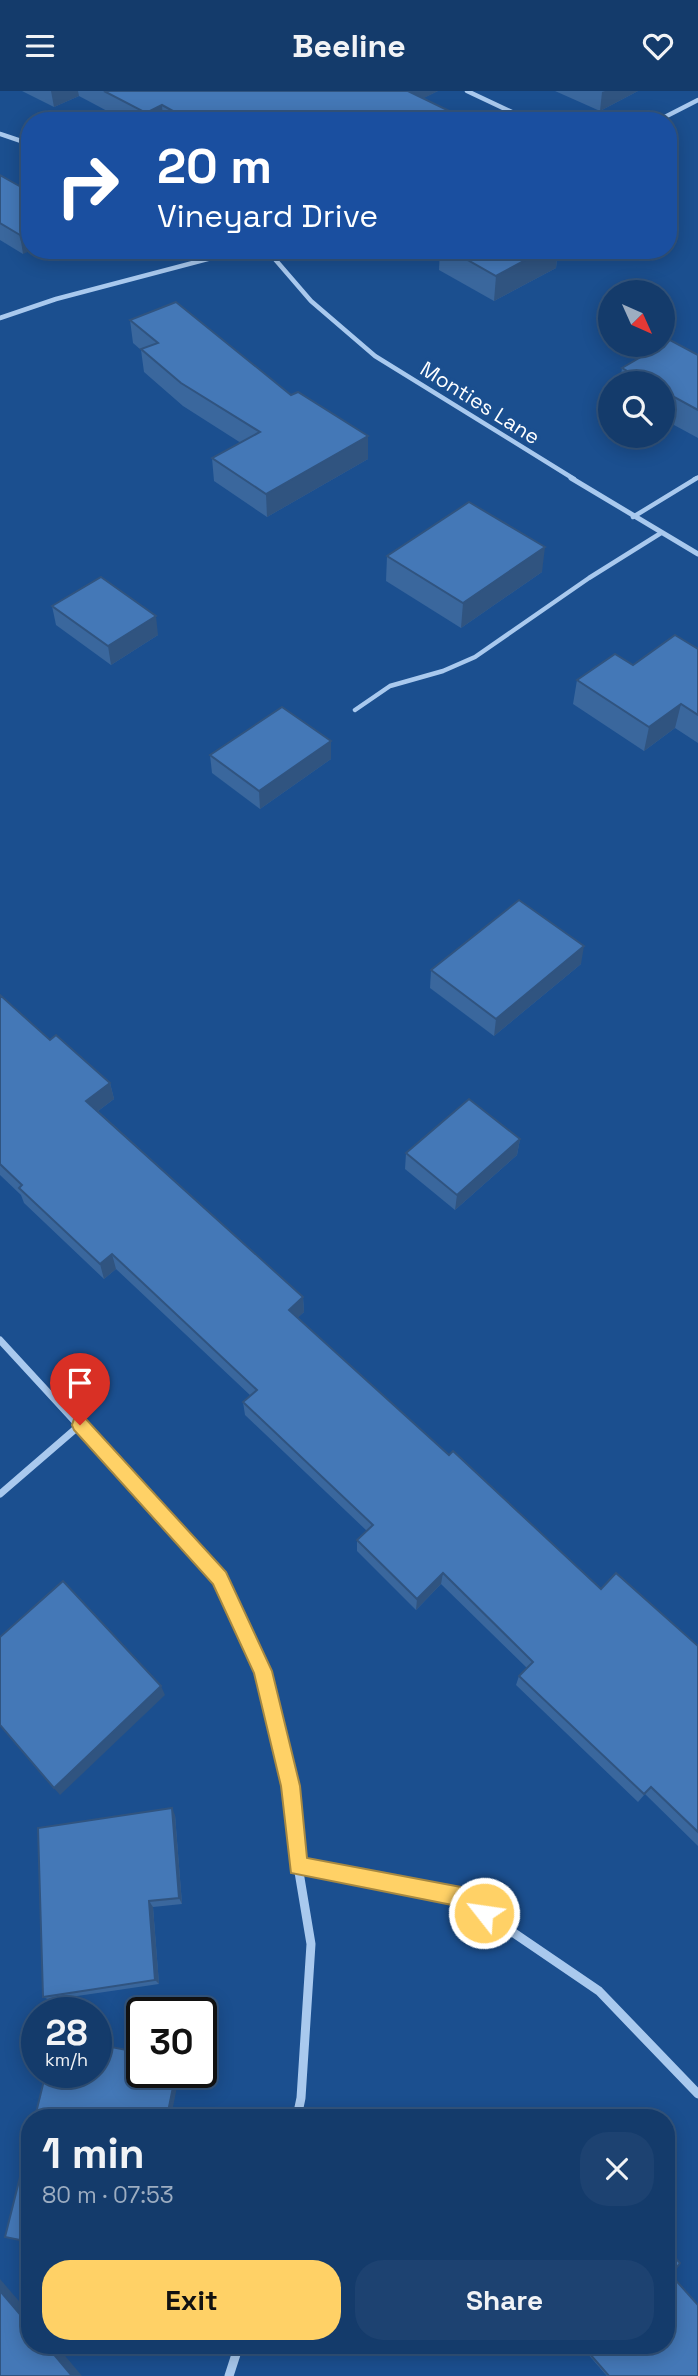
<!DOCTYPE html>
<html lang="en">
<head>
<meta charset="utf-8">
<style>
	body { margin:0; font-family:"Space Grotesk",sans-serif; background:#1d4271; color:#f1f3f6; height:100vh; display:flex; flex-direction:column; font-size:26px; white-space:nowrap }
	* { box-sizing:border-box; margin:0 }
	p { font-size:23px; color:#9dadc1 }
	.icon { flex:none; width:38px; height:38px; fill:none; stroke:currentColor; stroke-width:2; stroke-linecap:round; stroke-linejoin:round }
	.map { position:relative; flex:1; overflow:hidden }
	.details { position:absolute; left:21px; top:2018px; width:654px; height:245px; display:flex; flex-direction:column; background:#143b6b; border-radius:28px; box-shadow:0 4px 18px #0003,0 0 0 2px #33557e }
	.details>* { flex:none }
	.banner { position:absolute; left:21px; top:21px; width:656px; height:147px; border-radius:28px; box-shadow:0 4px 18px #0003,0 0 0 2px #33557e; background:#1a4fa0; color:#fff; overflow:hidden }
	.needle { width:46px; rotate:135deg }
	.controls { position:absolute; left:598px; top:189px; display:grid; gap:14px }
	.controls a { display:grid; place-items:center; width:77px; height:77px; border-radius:50%; background:#143b6b; box-shadow:0 4px 18px #0003,0 0 0 2px #33557e; font-size:35px }
	.speed { position:absolute; left:21px; top:1906px; display:flex; gap:14px; font-size:35px; font-weight:700; text-align:center }
	.speed>* { display:grid; place-content:center; width:91px; height:91px; border-radius:50%; background:#143b6b; box-shadow:0 4px 18px #0003,0 0 0 2px #33557e; line-height:1 }
	.speed small { font-size:18px; font-weight:400 }
	.speed .limit { border:4px solid #111; border-radius:10px; background:#fff; color:#111 }
	.pin { position:absolute; display:grid; place-items:center; width:60px; height:60px; color:#fff; margin:-72px -30px; border-radius:50% 50% 50% 0; rotate:-45deg; box-shadow:0 0 7px #0007 }
	.pin .icon { rotate:45deg }
	.me { position:absolute; width:77px; margin:-38px; rotate:300deg; stroke-linejoin:round; filter:drop-shadow(0 0 5px #0008) }
	.turn { display:flex; align-items:center; gap:24px; height:147px; padding:0 21px; font-size:32px }
	.turn .icon { width:91px; height:91px; stroke-width:2.5 }
	.turn b { display:block; font-size:49px; line-height:60px }
	.round { display:grid; place-items:center; flex:none; width:74px; height:74px; border-radius:28px; background:#1d4271 }
	.headline { display:flex; align-items:center; justify-content:space-between; height:119px; padding:0 21px }
	h1 { font-size:42px; font-weight:700; line-height:52px }
	.action { display:flex; gap:14px; margin-top:auto; padding:14px 21px }
	.action a { flex:1; height:80px; border-radius:28px; background:#ffd166; color:#111; font-size:28px; font-weight:700; line-height:80px; text-align:center }
	.action a+a { background:#1d4271; color:#f1f3f6 }
	header { display:flex; justify-content:space-between; align-items:center; height:91px; padding:0 21px; background:#143b6b; font-size:32px; font-weight:700 }
	.map>svg:first-child { display:block }
	.lines { fill:none; stroke-linecap:round; stroke-linejoin:round }
	.service-far1 { stroke:#a9c9ee; stroke-width:3.5 }
	.service { stroke:#a9c9ee; stroke-width:4.5 }
	.minor-far3 { stroke:#a9c9ee; stroke-width:4.5 }
	.minor-far2 { stroke:#a9c9ee; stroke-width:5 }
	.minor-far1 { stroke:#a9c9ee; stroke-width:7 }
	.minor { stroke:#a9c9ee; stroke-width:9 }
	.wall { fill:#3a679d }
	.shaded-wall { fill:#305480 }
	.building { fill:#4478b7; stroke:#305480; stroke-width:2 }
	.route { fill:#ffd166; stroke:#a68842; stroke-width:2 }
	.labels { text-anchor:middle; stroke-width:7; stroke-linejoin:round; paint-order:stroke }
	.far-street-label { font-size:21px; fill:#fff; stroke:#1b4f8f }
</style>
</head>
<body>
<header><svg class="icon" aria-label="menu" viewBox="0 0 24 24"><path d="M4 6h16M4 12h16M4 18h16"/></svg>Beeline<svg class="icon" aria-label="heart" viewBox="0 0 24 24"><path d="M12 20l-8-8c-3-5 5-10 8-4 3-6 11-1 8 4z"/></svg></header>
<div class="map">
<svg width="698" height="2285" viewBox="0 0 698 2285">
	<rect width="100%" height="100%" fill="#1b4f8f"/>
	<g class="lines">
		<path class="service-far1" d="M694,388L698,386"/>
		<g class="service">
			<path d="M633,426L697,387"/>
			<path d="M355,619L390,595L443,580L475,566L589,487L661,442"/>
		</g>
		<g class="minor-far3">
			<path d="M467,0L531,30"/>
			<path d="M657,30L698,9"/>
			<path d="M0,43L30,53"/>
			<path d="M267,159L311,210L375,265L574,388"/>
			<path d="M0,227L56,208L242,159"/>
		</g>
		<path class="minor-far2" d="M571,387L698,463"/>
		<g class="minor-far1">
			<path d="M0,1249L219,1487L225,1500"/>
			<path d="M0,1403L80,1334"/>
		</g>
		<g class="minor">
			<path d="M224,1498L263,1580L290,1695L298,1775L311,1853L301,2007L297,2026"/>
			<path d="M298,1775L461,1806L599,1900L698,2003"/>
			<path d="M229,2285L239,2254"/>
		</g>
	</g>
	<g class="wall">
		<path d="M22,0H438L423,7L470,30H126L79,5L54,16Z"/>
		<path d="M555,0H638L600,20Z"/>
		<path d="M0,84L30,101L23,163L0,149Z"/>
		<path d="M440,159H558L556,177L494,210L439,179Z"/>
		<path d="M130,229L368,368L267,426L214,390L212,367L241,352L183,315L144,281L141,259L133,252Z"/>
		<path d="M698,264V347L663,328V292H620L622,277Z"/>
		<path d="M387,465L542,481L461,537L386,490Z"/>
		<path d="M52,515L158,544L111,574L56,534Z"/>
		<path d="M698,558V652L675,637L644,660L573,613L577,589Z"/>
		<path d="M210,664L331,668L260,718L212,682Z"/>
		<path d="M581,873L494,945L430,897L431,879Z"/>
		<path d="M0,904L50,949L110,992L114,1008L98,1020L303,1206L304,1221L297,1227L449,1364L601,1498L698,1555V1755L645,1703L638,1711L516,1594L519,1585L527,1577L441,1493L416,1519L357,1460V1449L367,1440L245,1324L243,1311L251,1305L116,1178L104,1188L24,1112L21,1104L0,1084Z"/>
		<path d="M520,1048L517,1064L455,1119L405,1078L406,1062Z"/>
		<path d="M175,1724L182,1813L153,1816L159,1893L50,1909L43,1906Z"/>
		<path d="M671,2184L698,2285H607L580,2254H667Z"/>
	</g>
	<g class="shaded-wall">
		<path d="M51,0H78L79,5L54,16Z"/>
		<path d="M404,0H438L404,17Z"/>
		<path d="M605,0H638L600,20L602,1Z"/>
		<path d="M162,14L163,30H146V22Z"/>
		<path d="M30,140V159H32L23,163L20,144Z"/>
		<path d="M544,159H558L556,177L494,210L496,185Z"/>
		<path d="M368,345V368L267,426L266,403Z"/>
		<path d="M545,456L542,481L461,537L463,512Z"/>
		<path d="M156,525L158,544L111,574L108,555Z"/>
		<path d="M681,613L675,637L644,660L649,636Z"/>
		<path d="M331,650V668L260,718L259,700Z"/>
		<path d="M584,855L581,873L494,945L496,928Z"/>
		<path d="M110,992L114,1008L90,1026L86,1010Z"/>
		<path d="M520,1048L517,1064L455,1119L457,1104Z"/>
		<path d="M112,1163L116,1178L104,1188L100,1173Z"/>
		<path d="M303,1206L304,1221L290,1234L289,1219Z"/>
		<path d="M443,1482L441,1493L416,1519L417,1508Z"/>
		<path d="M161,1595L165,1604L60,1704L54,1697Z"/>
		<path d="M172,1717L175,1724L182,1813L179,1807Z"/>
		<path d="M149,1810L153,1816L159,1893L155,1889Z"/>
		<path d="M176,1981H180L171,2026H167Z"/>
		<path d="M0,2188L30,2223V2235L0,2200Z"/>
		<path d="M46,2254H56L82,2285H72Z"/>
	</g>
	<g class="building">
		<path d="M104,0H408L470,30H191L162,14L146,22Z"/>
		<path d="M0,84L30,101V140L20,144L0,132Z"/>
		<path d="M450,159H544L496,185Z"/>
		<path d="M176,211L291,304L298,301L368,345L266,403L212,367L260,341L181,292L141,258L158,252L130,229Z"/>
		<path d="M670,249L698,264V319L663,300V292H649L622,277Z"/>
		<path d="M469,411L545,456L463,512L387,465Z"/>
		<path d="M101,486L156,525L108,555L52,515Z"/>
		<path d="M675,544L698,558V624L681,613L649,636L577,589L615,563L633,574Z"/>
		<path d="M282,616L331,650L259,700L210,664Z"/>
		<path d="M519,809L584,855L496,928L431,879Z"/>
		<path d="M0,904L50,949L56,944L110,992L86,1010L303,1206L289,1219L449,1364L453,1360L601,1498L616,1482L698,1555V1741L651,1696L644,1703L519,1585L533,1571L443,1482L417,1508L357,1449L373,1434L243,1311L257,1299L112,1163L100,1173L19,1097L22,1094L0,1073Z"/>
		<path d="M469,1008L520,1048L457,1104L406,1062Z"/>
		<path d="M63,1490L161,1595L54,1697L0,1634V1546Z"/>
		<path d="M172,1717L179,1807L149,1810L155,1889L43,1906L38,1737Z"/>
		<path d="M96,1953L142,1962V1981H176L167,2026H35L46,1981H96Z"/>
		<path d="M30,2046V2151L5,2146Z"/>
		<path d="M667,2158L680,2172L671,2184L698,2214V2285H609L582,2254H667Z"/>
		<path d="M0,2200L30,2235V2254H46L72,2285H0Z"/>
	</g>
	<path class="route" d="M80,1326L86,1328L226,1481L272,1580L300,1695L307,1767L461,1796L491,1814L494,1822L491,1829L484,1832L457,1815L291,1782L281,1695L254,1582L213,1493L74,1339L72,1334L74,1328Z"/>
	<g class="labels">
		<g class="far-street-label">
			<text transform="translate(480 312) rotate(32)" y="7">Monties Lane</text>
		</g>
	</g>
</svg>
<div class="controls">
<a><svg class="needle" viewBox="-14 -14 28 28"><path d="M0-13l5 13h-10z" fill="#e53935"/><path d="M0 13l5-13h-10z" fill="#9dadc1"/></svg></a>
<a><svg class="icon" aria-label="search" viewBox="0 0 24 24"><circle cx="10" cy="10" r="6"/><path d="M15 15l6 6"/></svg></a>
</div>
<div class="speed"><div>28<small>km/h</small></div><div class="limit">30</div></div>
<div class="pin" style="left:80px;top:1334px;background:#d93025"><svg class="icon" aria-label="arrive" viewBox="0 0 24 24"><path d="M6 21V4h12l-3 4 3 4H6"/></svg></div>
<svg class="me" style="left:484px;top:1822px" viewBox="-20 -20 40 40"><circle r="17" fill="#ffd166" stroke="#fff" stroke-width="3"/><path d="M0-11L8 9 0 5-8 9z" fill="#fff"/></svg>
<div class="banner">
<div class="turn"><svg class="icon" aria-label="right" viewBox="0 0 24 24"><path d="M7 20v-9h11M14 6l5 5-5 5"/></svg><div><b>20 m</b>Vineyard Drive</div></div>
</div>
<section class="details">
<div class="headline"><div><h1>1 min</h1><p>80 m · 07:53</p></div><a class="round"><svg class="icon" aria-label="close" viewBox="0 0 24 24"><path d="M6 6l12 12M18 6L6 18"/></svg></a></div>
<div class="action"><a>Exit</a><a>Share</a></div>
</section>
</div>
</body>
</html>
